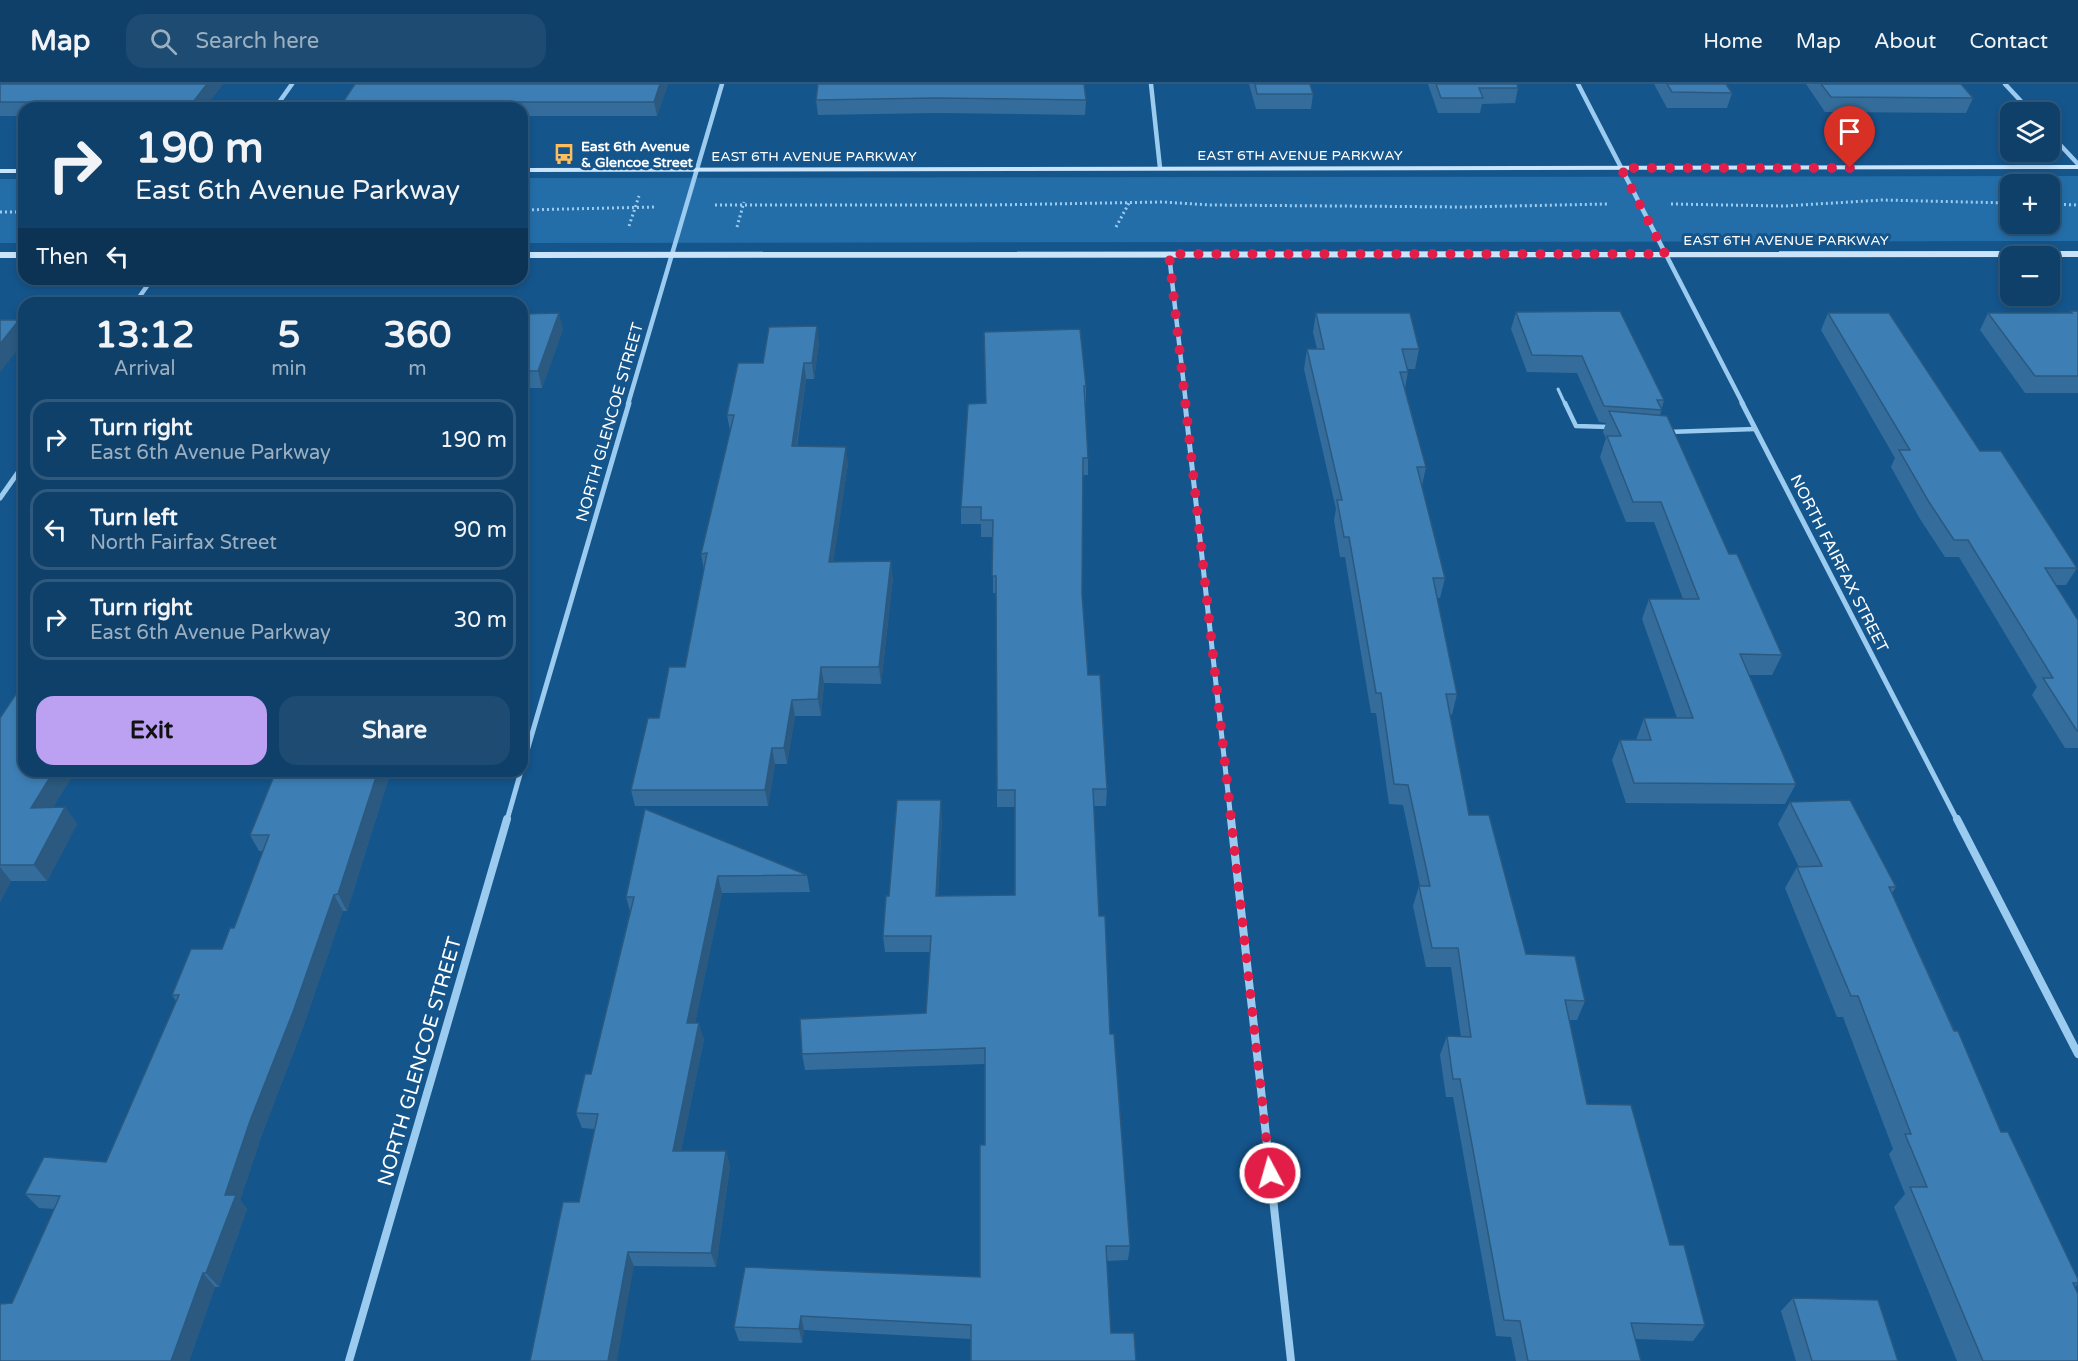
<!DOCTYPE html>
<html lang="en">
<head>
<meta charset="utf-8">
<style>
	body { margin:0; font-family:"Varela Round",sans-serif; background:#1d4b71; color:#f1f3f6; height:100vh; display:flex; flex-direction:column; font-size:22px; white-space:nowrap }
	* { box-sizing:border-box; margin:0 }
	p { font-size:20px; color:#9bafc0 }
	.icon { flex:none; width:33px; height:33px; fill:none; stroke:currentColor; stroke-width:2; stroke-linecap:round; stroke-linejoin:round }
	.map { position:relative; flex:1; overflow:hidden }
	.side { position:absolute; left:18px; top:213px; width:510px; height:480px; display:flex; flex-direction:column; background:#0f4069; border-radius:18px; box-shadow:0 3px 9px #0003,0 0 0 2px #2f597d }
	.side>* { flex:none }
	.hud { position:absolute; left:18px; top:18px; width:510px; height:183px; border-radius:18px; box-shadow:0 3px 9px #0003,0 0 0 2px #2f597d; background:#0f4069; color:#f1f3f6; overflow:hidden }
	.controls { position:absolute; left:2000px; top:18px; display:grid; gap:12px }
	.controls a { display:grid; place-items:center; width:60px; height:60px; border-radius:12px; background:#0f4069; box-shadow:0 3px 9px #0003,0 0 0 2px #2f597d; font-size:30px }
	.pin { position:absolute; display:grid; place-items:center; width:51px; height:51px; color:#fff; margin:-62px -26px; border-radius:50% 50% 50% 0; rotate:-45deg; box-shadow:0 0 6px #0007 }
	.pin .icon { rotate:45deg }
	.me { position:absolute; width:66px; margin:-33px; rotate:354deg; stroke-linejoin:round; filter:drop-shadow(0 0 4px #0008) }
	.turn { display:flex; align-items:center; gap:21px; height:126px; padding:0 18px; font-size:27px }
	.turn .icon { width:78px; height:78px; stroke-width:2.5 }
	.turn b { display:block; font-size:42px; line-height:51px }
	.then { display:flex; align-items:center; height:57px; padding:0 18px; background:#0003; gap:12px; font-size:22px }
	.eta { display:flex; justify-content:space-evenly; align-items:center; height:102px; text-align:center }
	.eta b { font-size:36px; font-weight:700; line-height:42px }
	.primary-button { display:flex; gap:12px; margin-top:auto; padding:12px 18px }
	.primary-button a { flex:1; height:69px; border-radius:18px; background:#bca0f2; color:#111; font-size:24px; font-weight:700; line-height:69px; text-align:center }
	.primary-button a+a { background:#1d4b71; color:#f1f3f6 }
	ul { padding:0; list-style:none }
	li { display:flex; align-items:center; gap:18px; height:81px; margin:0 12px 9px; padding:0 6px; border:3px solid #2f597d; border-radius:18px }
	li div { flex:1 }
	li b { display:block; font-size:22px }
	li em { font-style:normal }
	header { display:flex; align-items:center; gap:36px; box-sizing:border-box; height:84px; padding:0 30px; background:#0f4069; border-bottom:2px solid #2f597d }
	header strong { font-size:28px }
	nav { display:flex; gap:33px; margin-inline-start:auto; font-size:21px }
	.search { width:420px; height:54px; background:#1d4b71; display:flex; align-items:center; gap:15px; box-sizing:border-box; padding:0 21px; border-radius:18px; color:#9bafc0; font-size:22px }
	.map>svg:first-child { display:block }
	.green { fill:#236ea9; fill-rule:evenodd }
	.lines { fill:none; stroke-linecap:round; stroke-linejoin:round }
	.path { stroke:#9ccbf0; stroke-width:3; stroke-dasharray:2 3; stroke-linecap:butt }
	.lane-far1 { stroke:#9ccbf0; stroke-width:3 }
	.lane { stroke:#9ccbf0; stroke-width:4.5 }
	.street-far2 { stroke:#9ccbf0; stroke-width:4.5 }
	.street-far1 { stroke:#9ccbf0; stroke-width:5 }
	.street { stroke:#9ccbf0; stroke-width:8 }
	.secondary { fill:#cae5fb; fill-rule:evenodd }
	.wall { fill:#346d9c }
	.shaded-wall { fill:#2b597f }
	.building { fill:#3d7fb5; stroke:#2b597f; stroke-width:1.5 }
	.route { stroke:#e11d48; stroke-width:10; stroke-dasharray:0 18 }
	.labels { text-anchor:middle; stroke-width:6; stroke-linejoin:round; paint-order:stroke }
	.far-poi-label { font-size:14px; font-weight:bold; fill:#fff; stroke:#14558c; text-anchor:start }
	.far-street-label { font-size:14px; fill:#fff; stroke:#14558c }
	.street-label { font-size:16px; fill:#fff; stroke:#14558c }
	.near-street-label { font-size:20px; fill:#fff; stroke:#14558c }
</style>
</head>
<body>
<header>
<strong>Map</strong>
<div class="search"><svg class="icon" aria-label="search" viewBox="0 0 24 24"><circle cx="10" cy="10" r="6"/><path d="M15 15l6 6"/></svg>Search here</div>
<nav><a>Home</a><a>Map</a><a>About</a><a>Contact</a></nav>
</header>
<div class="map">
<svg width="2078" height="1277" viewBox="0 0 2078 1277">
	<rect width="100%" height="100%" fill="#14558c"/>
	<g class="green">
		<path d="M2078,92V157L522,159V94ZM2010,100H2049V140H2010Z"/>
		<rect x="0" y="95" width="24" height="64"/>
	</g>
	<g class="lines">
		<g class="path">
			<path d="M1671,120L1784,122L1882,116L2010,119"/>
			<path d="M2049,120L2078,121"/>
			<path d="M715,121H992L1163,118L1210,121L1465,123L1607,120"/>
			<path d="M522,126L656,123"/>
			<path d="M0,128H24"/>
			<path d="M629,142L639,112"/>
			<path d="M737,143L744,118"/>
			<path d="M1116,143L1129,119"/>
		</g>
		<path class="lane-far1" d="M1558,305L1565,320"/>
		<g class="lane">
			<path d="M1565,319L1576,342L1609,343"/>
			<path d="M1668,348L1755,345"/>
		</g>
		<g class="street-far2">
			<path d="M1151,0L1160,84"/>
			<path d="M1578,0L1743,320"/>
			<path d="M2005,0L2031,28"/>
			<path d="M275,24L292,0"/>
			<path d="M2049,49L2078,80"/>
			<path d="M1169,170L1186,320"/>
			<path d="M135,219L152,195"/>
			<path d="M628,320L722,0"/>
		</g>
		<g class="street-far1">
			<path d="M1185,319L1231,736"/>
			<path d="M1742,319L1957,736"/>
			<path d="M0,414L24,380"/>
			<path d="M522,684L629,319"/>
			<path d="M507,736L521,687"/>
		</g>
		<g class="street">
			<path d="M1231,735L1291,1277"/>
			<path d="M1957,735L2078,970"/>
			<path d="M349,1277L507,735"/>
		</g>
		<g class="secondary">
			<path d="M2078,81V85L522,88V84Z"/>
			<rect x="0" y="85" width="24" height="4"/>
			<path d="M2078,167V173L522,174V168Z"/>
			<rect x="0" y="168" width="24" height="6"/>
		</g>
	</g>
	<g class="wall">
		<path d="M0,0H223L204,24H24V32H0Z"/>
		<path d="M668,0L657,32H522V24H346L343,18Z"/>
		<path d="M818,0L1086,16L1085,31L936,29L818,31L816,16Z"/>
		<path d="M1249,0H1310L1313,10L1311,25H1256Z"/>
		<path d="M1428,0H1517L1518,4L1515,19L1482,20L1480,29H1438Z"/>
		<path d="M1654,0H1726L1732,9L1727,24H1667Z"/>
		<path d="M1806,0H1961L1973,14L1966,29L1825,28Z"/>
		<path d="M2070,227H2078V309H2025L1980,246L1988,229H2069Z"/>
		<path d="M1516,228L1664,316L1660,331L1729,470L1782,571L1772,591H1749L1796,700L1785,720L1626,719L1612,676L1620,656H1636L1644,634H1677L1642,535L1649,515H1683L1654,438H1626L1600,373L1606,354L1603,348L1606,339L1599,338L1577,289L1527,288L1511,245Z"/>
		<path d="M1316,229L1419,265L1415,285H1407L1408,288L1405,304L1426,383L1422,402L1445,494L1440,514H1437L1457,610L1452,631L1450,630L1469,731L1526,870L1585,917L1577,936H1569L1587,1020L1670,1161L1705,1241L1693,1257L1635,1255L1641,1277H1516L1511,1253L1496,1252L1453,1013H1446L1440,971L1447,952L1461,953L1451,883H1426L1413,822L1419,802H1420L1403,721L1389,720L1376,629H1371L1345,473H1340L1334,436L1336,425L1304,285L1307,265H1317L1313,248Z"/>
		<path d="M1828,229L1980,367L2077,484L2066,501H2056L2078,536V664H2065L2032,611L2037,603L1959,473H1945L1920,435L1891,383L1895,374L1821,246Z"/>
		<path d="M522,230L563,245L542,304H522Z"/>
		<path d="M819,258L814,295H806L797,362L848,379L833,478L893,493L881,600L824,599L821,632H795L787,680H775L768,722H635L631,706L659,634L685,583L704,486L701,470L730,347L727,331L763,279Z"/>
		<path d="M1086,302V319H1085L1088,374V391H1083L1082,510L1088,591L1107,705L1106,722H1094L1099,832L1130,1162L1128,1176L1107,1177L971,1255L804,1246L802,1259L739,1257L734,1243L980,1193L985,1061V980L805,986L802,970L926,929L930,868H885L883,852L889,812L942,733L938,812L1015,811V723H997L996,509H993V453H981V440H961V423L986,319Z"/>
		<path d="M0,634L53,723H65L77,740L47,797H11L0,818Z"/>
		<path d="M276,687H388L390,690L347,827H343L303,943L261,1053L240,1116L247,1125L219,1203H215L189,1277H0L12,1219L54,1125L39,1124L25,1110L106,1078L176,917L172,911L222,865L234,844L263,767H259L250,751Z"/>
		<path d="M1790,718L1896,803L1892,809L2001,1048L2078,1195V1200L2075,1203L2078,1277H1957L1894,1123L1905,1110L1889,1070L1893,1065L1843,933H1837L1785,804L1797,783H1799L1778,740Z"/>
		<path d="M645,725L807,791L810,808L722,809L695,939L704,955L681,1067H726L730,1082L716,1183L634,1182L579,1118L595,1045L582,1044L576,1029L591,990L630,827L626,813Z"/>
		<path d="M1793,1214L1898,1277H1796L1781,1227Z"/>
	</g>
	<g class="shaded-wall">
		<path d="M207,0H223L204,24H195L193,18Z"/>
		<path d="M660,0H668L657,32L654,18Z"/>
		<path d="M559,229L563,245L542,304L538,287Z"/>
		<path d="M19,236L24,245V258L0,288V260Z"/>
		<path d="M817,242L819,258L814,295L812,279Z"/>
		<path d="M804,279L806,295L794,378L792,362Z"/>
		<path d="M846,363L848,379L831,495L829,478Z"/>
		<path d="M891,477L893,493L881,600L879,583Z"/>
		<path d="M821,583L824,599L821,632L818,615Z"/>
		<path d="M792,616L795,632L787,680L784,664Z"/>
		<path d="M772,664L775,680L768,722L765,706Z"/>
		<path d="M54,687H76L43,740L31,724Z"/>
		<path d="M378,687H388L390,690L347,827L338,810Z"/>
		<path d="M941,716L942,733L937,829L936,812Z"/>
		<path d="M65,723L77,740L47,797L34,781Z"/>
		<path d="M0,783L11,797L0,818Z"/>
		<path d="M718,792L722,809L692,955L687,939Z"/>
		<path d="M334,811L343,827L303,943L261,1053L240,1116L247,1125L219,1203L206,1189L225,1111L250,1037Z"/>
		<path d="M699,939L704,955L678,1082L673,1067Z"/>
		<path d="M726,1067L730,1082L716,1183L711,1169Z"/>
		<path d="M628,1168L634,1182L617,1277H608Z"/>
		<path d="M203,1189L215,1203L189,1277H171Z"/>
		<path d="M801,1232L804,1246L802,1259L799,1245Z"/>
	</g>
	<g class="building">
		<path d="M0,0H207L193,18H0Z"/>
		<path d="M355,0H660L654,18H343Z"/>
		<path d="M818,0H1084L1086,16L935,14L816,16Z"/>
		<path d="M1255,0H1310L1313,10H1257Z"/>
		<path d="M1436,0H1517L1518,4H1479L1483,14H1441Z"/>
		<path d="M1667,0H1726L1732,9L1672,8Z"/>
		<path d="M1821,0H1961L1973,14L1831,13Z"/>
		<path d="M1620,227L1664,316H1657L1662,326L1604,322L1582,272L1532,271L1516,228Z"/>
		<path d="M2070,227H2078V292H2035L1988,229H2072Z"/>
		<path d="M559,229L538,287H522V230Z"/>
		<path d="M1316,229H1410L1419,265H1402L1408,288H1400L1426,383H1417L1445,494H1433L1457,610H1446L1469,731H1489L1526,870L1575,872L1585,917L1565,916L1587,1020L1631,1021L1670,1161H1684L1705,1241L1631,1239L1641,1277H1528L1520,1237L1504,1236L1460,995H1453L1447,952L1471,953L1458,864H1432L1419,802H1430L1408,701L1394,700L1381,609H1376L1349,453H1344L1337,416H1342L1307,265H1324Z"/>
		<path d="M1828,229H1889L1980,367H2001L2077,484H2045L2078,536V647H2077L2043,594H2053L1968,456H1954L1929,418L1899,366H1910Z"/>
		<path d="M0,236H19L0,260Z"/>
		<path d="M817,242L812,279H804L792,362L846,363L829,478L891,477L879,583H821L818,615L792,616L784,664H772L765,706H631L648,634H659L669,583H685L707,469L701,470L734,331H727L738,279H763L769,243Z"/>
		<path d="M1080,245L1086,302H1084L1088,374H1083L1082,510L1088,591H1100L1107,705H1093L1099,832H1105L1110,950H1114L1130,1162H1106L1111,1249H1134L1136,1277H971V1241L801,1232L799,1245L734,1243L745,1183L980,1193V1061H985V964L802,970L800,935L926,929L931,852H883L886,812H889L897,716H941L936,812L1015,811V706H997L996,492H992L993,436H981V423H961L968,320L986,319L984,248Z"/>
		<path d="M1609,327L1667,332L1729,470H1737L1782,571L1740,570L1796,700L1634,699L1620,656H1651L1644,634H1693L1649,515H1699L1661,418H1633L1607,352H1621Z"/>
		<path d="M24,598V687H54L31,724L65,723L34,781H0V634Z"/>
		<path d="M276,687H378L338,810L334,811L293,928L250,1037L225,1111H236L206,1189H203L171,1277H0V1220L12,1219L60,1112L25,1110L44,1073L106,1078L179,911H172L191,865H222L230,844H234L269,751H250Z"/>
		<path d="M1850,716L1896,803H1889L1954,947H1958L2001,1048H2008L2078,1195V1199H2073L2078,1210V1277H1983L1910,1103H1927L1905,1050H1911L1858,912H1851L1797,783L1822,782L1790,718Z"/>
		<path d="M645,725L807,791L718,792L687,939H699L673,1067H726L711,1169L628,1168L608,1277H530L563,1118H579L598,1030L576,1029L585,990H591L634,813H626Z"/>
		<path d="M1793,1214L1878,1216L1898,1277H1812Z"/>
	</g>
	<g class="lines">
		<path class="route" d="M1270,1089L1169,170H1665L1621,84H1850"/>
	</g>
	<defs>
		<symbol id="bus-bare" viewBox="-9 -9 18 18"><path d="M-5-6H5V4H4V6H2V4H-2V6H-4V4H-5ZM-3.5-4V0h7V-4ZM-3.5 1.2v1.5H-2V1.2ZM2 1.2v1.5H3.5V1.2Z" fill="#ffbe5b" stroke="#14558c" stroke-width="2.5" paint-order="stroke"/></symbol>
	</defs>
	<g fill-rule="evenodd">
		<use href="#bus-bare" x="549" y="55" width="30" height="30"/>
	</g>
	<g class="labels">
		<g class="far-poi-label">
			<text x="581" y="67">East 6th Avenue<tspan x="581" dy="16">&amp; Glencoe Street</tspan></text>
		</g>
		<g class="far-street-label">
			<text x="1300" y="76">EAST 6TH AVENUE PARKWAY</text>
			<text x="814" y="77">EAST 6TH AVENUE PARKWAY</text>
			<text x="1786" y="161">EAST 6TH AVENUE PARKWAY</text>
		</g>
		<g class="street-label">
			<text transform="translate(609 338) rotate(-74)" y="6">NORTH GLENCOE STREET</text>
			<text transform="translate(1840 479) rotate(63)" y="6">NORTH FAIRFAX STREET</text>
		</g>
		<g class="near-street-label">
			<text transform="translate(419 977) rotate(-74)" y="7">NORTH GLENCOE STREET</text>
		</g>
	</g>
</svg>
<div class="controls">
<a><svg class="icon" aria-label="layers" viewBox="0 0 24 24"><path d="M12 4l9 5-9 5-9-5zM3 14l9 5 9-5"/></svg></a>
<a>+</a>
<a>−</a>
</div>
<div class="pin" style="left:1850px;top:84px;background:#d93025"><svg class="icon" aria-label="arrive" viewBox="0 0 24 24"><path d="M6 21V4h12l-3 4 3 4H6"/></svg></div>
<svg class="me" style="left:1270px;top:1089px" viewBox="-20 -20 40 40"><circle r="17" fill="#e11d48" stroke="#fff" stroke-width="3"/><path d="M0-11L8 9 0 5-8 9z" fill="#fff"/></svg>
<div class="hud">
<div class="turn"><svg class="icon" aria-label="right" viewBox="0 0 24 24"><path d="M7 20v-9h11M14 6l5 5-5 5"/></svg><div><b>190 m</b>East 6th Avenue Parkway</div></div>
<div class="then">Then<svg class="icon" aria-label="left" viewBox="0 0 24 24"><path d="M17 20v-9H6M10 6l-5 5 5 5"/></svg></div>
</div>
<section class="side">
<div class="eta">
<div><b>13:12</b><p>Arrival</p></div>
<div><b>5</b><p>min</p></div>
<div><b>360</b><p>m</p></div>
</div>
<ul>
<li><svg class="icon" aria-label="right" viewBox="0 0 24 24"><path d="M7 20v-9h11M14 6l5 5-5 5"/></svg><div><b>Turn right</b><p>East 6th Avenue Parkway</p></div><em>190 m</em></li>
<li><svg class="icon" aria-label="left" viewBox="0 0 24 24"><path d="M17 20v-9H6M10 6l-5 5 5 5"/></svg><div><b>Turn left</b><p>North Fairfax Street</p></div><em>90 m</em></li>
<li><svg class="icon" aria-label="right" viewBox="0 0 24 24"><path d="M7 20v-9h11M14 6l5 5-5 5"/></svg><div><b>Turn right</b><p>East 6th Avenue Parkway</p></div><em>30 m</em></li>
</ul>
<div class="primary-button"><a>Exit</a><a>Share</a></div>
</section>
</div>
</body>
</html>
